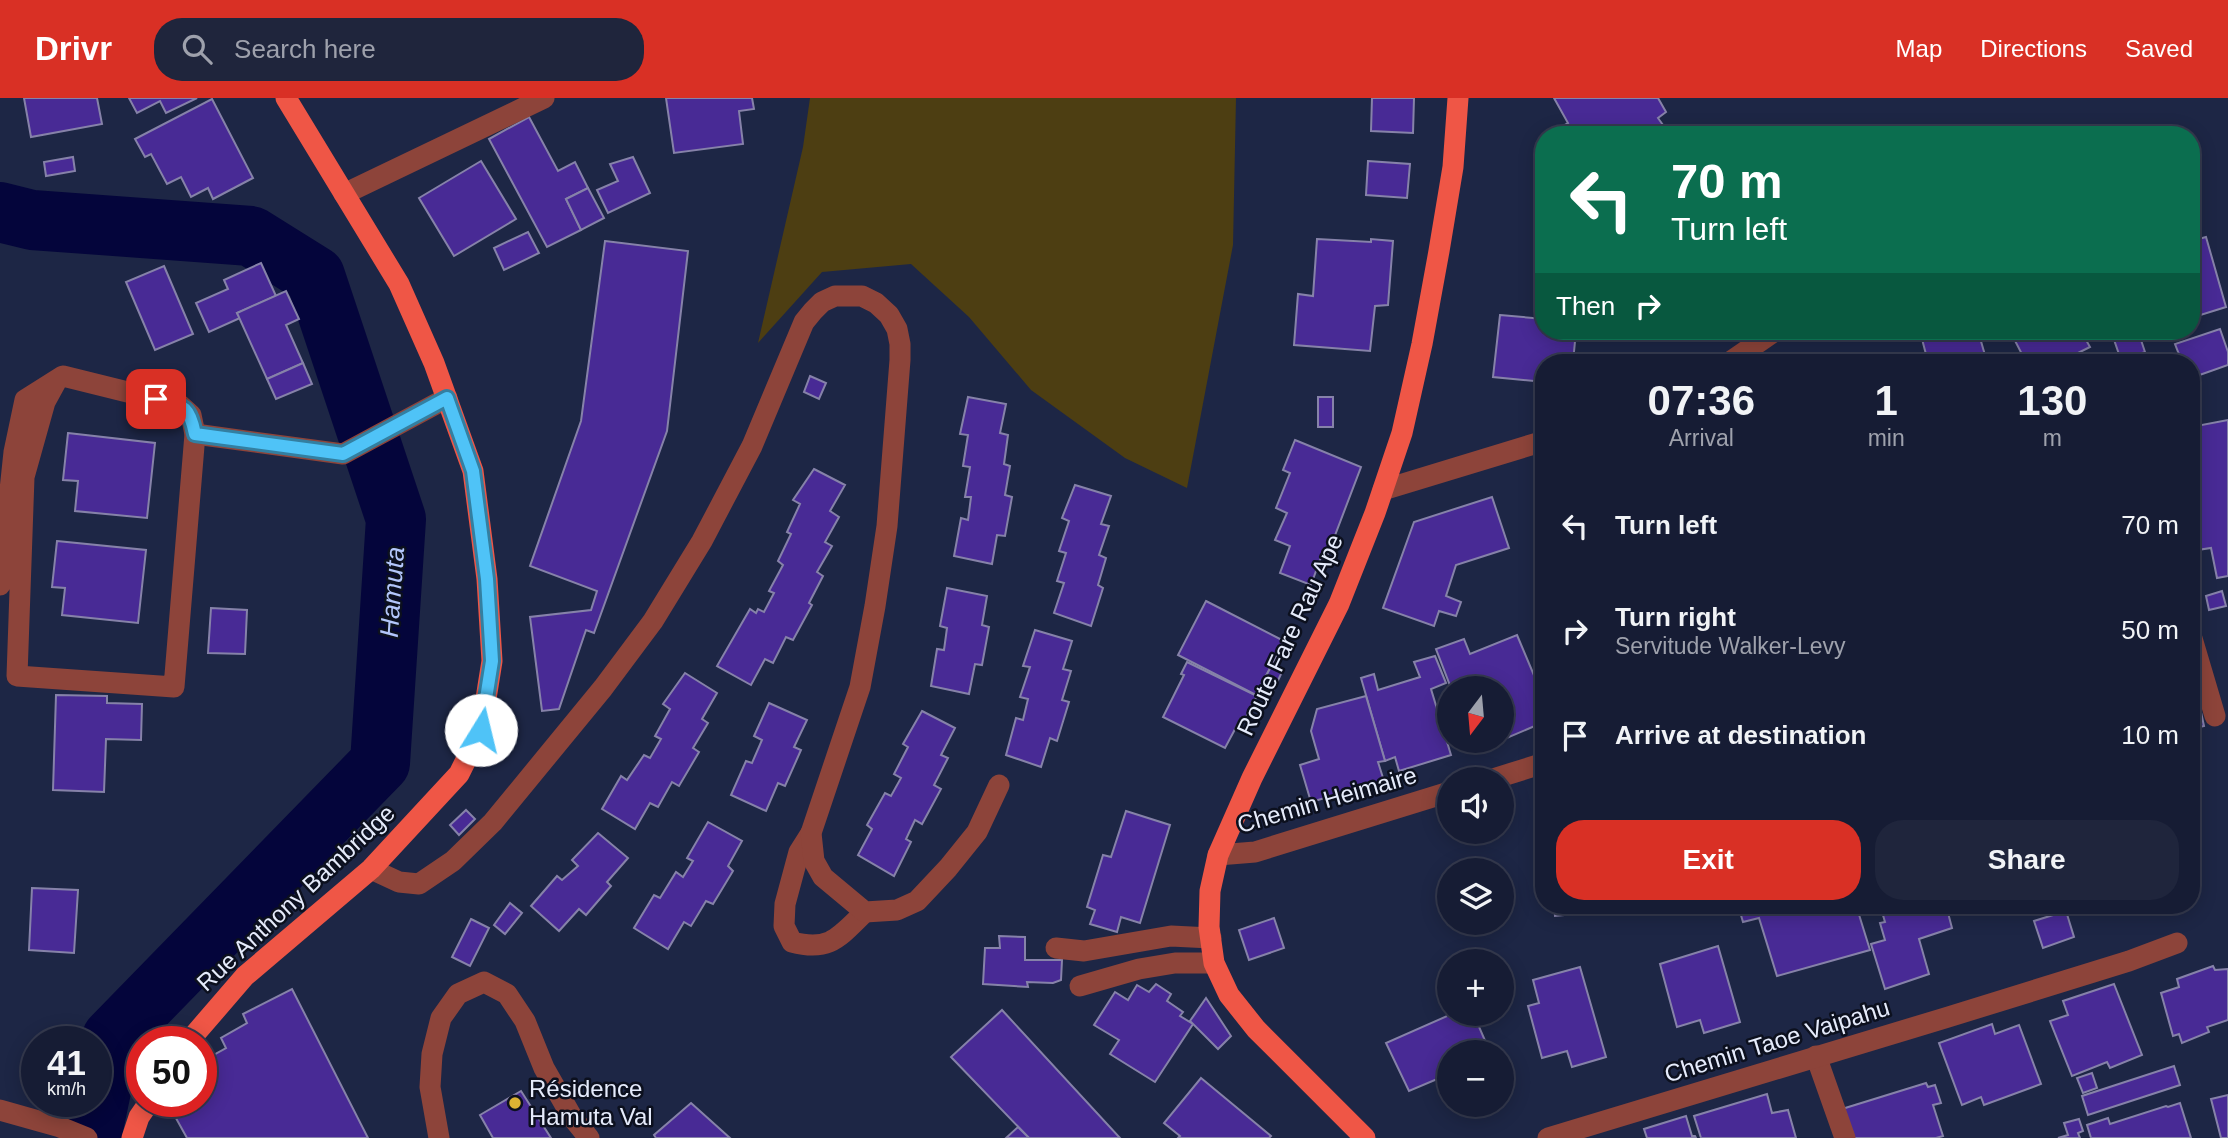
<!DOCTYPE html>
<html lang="en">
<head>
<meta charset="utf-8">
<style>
	body { margin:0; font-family:Helvetica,sans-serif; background:#1f253c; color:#f1f3f6; height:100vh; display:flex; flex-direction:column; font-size:26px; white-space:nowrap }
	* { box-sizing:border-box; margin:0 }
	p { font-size:23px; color:#9ea1ac }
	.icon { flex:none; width:38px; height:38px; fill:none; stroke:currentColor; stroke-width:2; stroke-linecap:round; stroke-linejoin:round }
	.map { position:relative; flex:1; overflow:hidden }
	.sheet { position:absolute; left:1535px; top:256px; width:665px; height:560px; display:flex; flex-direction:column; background:#161c34; border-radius:28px; box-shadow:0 4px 18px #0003,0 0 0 2px #353a4f }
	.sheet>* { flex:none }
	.hud { position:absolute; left:1535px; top:28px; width:665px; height:214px; border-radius:28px; box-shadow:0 4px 18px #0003,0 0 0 2px #353a4f; background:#0b6e4f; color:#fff; overflow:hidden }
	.needle { width:46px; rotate:196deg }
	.controls { position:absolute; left:1437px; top:578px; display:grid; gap:14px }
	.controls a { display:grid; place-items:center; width:77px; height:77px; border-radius:50%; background:#161c34; box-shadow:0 4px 18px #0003,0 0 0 2px #353a4f; font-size:35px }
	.speed { position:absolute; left:21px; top:928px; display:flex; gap:14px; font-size:35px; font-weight:700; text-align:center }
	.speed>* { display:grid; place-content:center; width:91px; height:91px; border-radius:50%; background:#161c34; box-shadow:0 4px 18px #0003,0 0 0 2px #353a4f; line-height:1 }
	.speed small { font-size:18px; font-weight:400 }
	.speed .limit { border:10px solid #d22; background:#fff; color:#111 }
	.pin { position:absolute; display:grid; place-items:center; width:60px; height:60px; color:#fff; margin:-30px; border-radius:14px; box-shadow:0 4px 10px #0006 }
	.me { position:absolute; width:77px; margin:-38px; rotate:9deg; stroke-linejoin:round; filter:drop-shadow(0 0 5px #0008) }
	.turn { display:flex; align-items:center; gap:24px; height:147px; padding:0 21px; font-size:32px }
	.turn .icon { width:91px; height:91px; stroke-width:2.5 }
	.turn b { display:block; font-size:49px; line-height:60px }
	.then { display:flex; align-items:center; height:66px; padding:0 21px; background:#0003; gap:14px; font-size:26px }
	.eta { display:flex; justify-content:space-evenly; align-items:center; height:119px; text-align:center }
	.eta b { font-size:42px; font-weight:800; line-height:49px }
	.action { display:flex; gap:14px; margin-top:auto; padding:14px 21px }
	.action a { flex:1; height:80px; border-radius:28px; background:#d93025; color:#fff; font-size:28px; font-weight:800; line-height:80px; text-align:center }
	.action a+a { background:#1f253c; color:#f1f3f6 }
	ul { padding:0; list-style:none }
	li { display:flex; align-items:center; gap:21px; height:105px; padding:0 21px }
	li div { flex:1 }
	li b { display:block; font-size:26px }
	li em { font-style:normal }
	header { display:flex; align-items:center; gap:42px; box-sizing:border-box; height:98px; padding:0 35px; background:#d93025; color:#fff }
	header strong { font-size:33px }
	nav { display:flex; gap:38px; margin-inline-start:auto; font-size:24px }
	.search { width:490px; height:63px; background:#1f253c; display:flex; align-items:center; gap:18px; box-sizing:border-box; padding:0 24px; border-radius:28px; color:#9ea1ac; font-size:26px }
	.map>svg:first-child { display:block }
	.green { fill:#4d3e12 }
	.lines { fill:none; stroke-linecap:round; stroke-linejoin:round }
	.river { stroke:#04053b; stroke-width:60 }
	.building { fill:#482a95; stroke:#8682a9; stroke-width:2 }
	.minor { stroke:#8d443a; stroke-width:21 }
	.major { stroke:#ef5646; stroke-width:21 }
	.route-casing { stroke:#337fa1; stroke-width:18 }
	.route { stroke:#4fc3f7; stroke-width:12 }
	.poi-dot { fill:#dcb233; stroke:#0c101e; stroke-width:2.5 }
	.labels { text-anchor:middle; stroke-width:5; stroke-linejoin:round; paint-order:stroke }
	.street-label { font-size:24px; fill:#e5ebfb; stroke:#0c101e }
	.poi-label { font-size:24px; fill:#e5ebfb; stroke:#0c101e; text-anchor:start }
	.water-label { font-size:26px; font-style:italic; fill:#b3c6fb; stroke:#0c101e }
</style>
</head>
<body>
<header>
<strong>Drivr</strong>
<div class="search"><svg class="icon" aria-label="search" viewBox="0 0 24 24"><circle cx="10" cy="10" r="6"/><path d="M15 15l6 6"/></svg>Search here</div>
<nav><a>Map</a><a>Directions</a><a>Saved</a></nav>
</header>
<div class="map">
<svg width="2228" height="1040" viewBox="0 0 2228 1040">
	<rect width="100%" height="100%" fill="#1d2645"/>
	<path class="green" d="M810,0H1236L1233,147L1187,390L1125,360L1031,292L969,219L911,166L822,174L758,245L803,49Z"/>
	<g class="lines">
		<path class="river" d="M0,114L32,122L251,138L315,178L396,421L380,665L112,940L91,1040"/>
	</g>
	<g class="building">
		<path d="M24,0H97L102,26L31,39Z"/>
		<path d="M129,0H197L166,15L160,3L137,15Z"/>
		<path d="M666,0H752L754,11L739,13L743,46L674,55Z"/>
		<path d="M1372,0H1414L1413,35L1371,33Z"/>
		<path d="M1554,0H1658L1666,14L1658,20L1663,27L1652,37H1553L1552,34L1568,25Z"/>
		<path d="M212,1L253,80L213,101L208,90L191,99L181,79L167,86L151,56L145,59L135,41Z"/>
		<path d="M529,19L558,73L575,64L588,90L566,101L581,132L547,149L489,41Z"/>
		<path d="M73,59L75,73L46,78L44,64Z"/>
		<path d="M633,59L650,95L608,115L597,92L618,83L610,66Z"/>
		<path d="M481,63L516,121L454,158L419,100Z"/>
		<path d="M1368,63L1410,66L1407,100L1366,97Z"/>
		<path d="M588,90L604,120L581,132L566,101Z"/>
		<path d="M528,134L539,155L504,172L494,150Z"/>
		<path d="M2206,139L2226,209L2191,220V143Z"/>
		<path d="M1317,141L1371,144V141L1393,143L1388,207L1375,208L1370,253L1294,247L1298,196L1313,198Z"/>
		<path d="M605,143L688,153L667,333L594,535L586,532L559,611L542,613L530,519L591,512L597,493L530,468L581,323Z"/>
		<path d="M261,165L276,198L237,215L240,220L209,234L196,205L228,191L224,182Z"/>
		<path d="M164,168L193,236L155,252L126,184Z"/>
		<path d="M286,193L299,221L286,227L303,265L267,281L237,215Z"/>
		<path d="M1500,217L1544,221V233H1576L1573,264H1544V284L1493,279Z"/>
		<path d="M2220,231L2228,254V267L2191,280V264H2182L2175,246Z"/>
		<path d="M1951,233H1978L1987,264H1928L1922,241Z"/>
		<path d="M2010,233H2081L2090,249L2060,264H2026Z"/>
		<path d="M2111,233H2138L2145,254L2121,262Z"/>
		<path d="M303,265L312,286L276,301L267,281Z"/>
		<path d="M810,278L826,285L819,301L804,294Z"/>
		<path d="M968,299L1006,306L1000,335L1008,337L1004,366L1010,368L1005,397L1012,399L1005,438L997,437L992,466L954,458L961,420L968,422L971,399H965L970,369L963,368L968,337L960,336Z"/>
		<rect x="1318" y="299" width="15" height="30"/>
		<path d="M2228,322V478L2217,480L2211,450L2191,453V329Z"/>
		<path d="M68,335L155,345L147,420L75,413L78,383L63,382Z"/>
		<path d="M1295,342L1361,369L1326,461L1321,459L1311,487L1280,475L1290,448L1275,442L1287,415L1276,410L1290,375L1283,372Z"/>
		<path d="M814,371L845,387L830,413L839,419L825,444L832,448L817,474L823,478L809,505L812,507L793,542L786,539L773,565L765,561L751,587L717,568L750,511L756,515L758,511L764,514L774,495L769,493L783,467L778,463L791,436L787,434L800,406L793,402Z"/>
		<path d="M1075,387L1111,398L1101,426L1109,428L1099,457L1106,460L1098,487L1103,490L1091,528L1054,515L1064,485L1057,483L1066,455L1059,453L1069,423L1062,420Z"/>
		<path d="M1492,399L1509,450L1456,467L1446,498L1461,504L1456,518L1439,513L1434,528L1383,510L1414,424Z"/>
		<path d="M57,443L146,452L138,525L62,517L65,490L52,489Z"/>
		<path d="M947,490L987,498L982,527L989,529L982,567L975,566L969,596L931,588L937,551L944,552L947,530L940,528Z"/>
		<path d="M2222,493L2226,508L2209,512L2206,498Z"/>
		<path d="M1206,503L1284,543L1256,597L1178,557Z"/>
		<path d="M211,510L247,512L245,556L208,555Z"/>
		<path d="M1035,532L1072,543L1063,571L1071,573L1062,602L1069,604L1057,643L1050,640L1041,669L1006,657L1016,620L1023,622L1028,601L1020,599L1030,569L1023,568Z"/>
		<path d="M1517,537L1544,601V624L1502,642V590H1451L1436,551L1464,541L1470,556Z"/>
		<path d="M1435,558L1446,585L1431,591L1451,657L1399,673L1395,659L1385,663L1361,580L1374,576L1378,592L1420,579L1414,564Z"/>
		<path d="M1187,564L1257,598L1245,621L1241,620L1225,650L1163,619L1184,577L1181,576Z"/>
		<path d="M1272,567L1283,572L1272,595L1260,589Z"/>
		<path d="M2191,568L2204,628L2191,631Z"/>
		<path d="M685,575L717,595L702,621L708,625L693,650L699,654L679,688L672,684L658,709L650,705L635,731L602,711L621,678L627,682L644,657L650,660L661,641L655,638L670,611L663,606Z"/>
		<path d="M56,597L107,598V605L142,606L141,642L106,641L104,694L53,692Z"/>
		<path d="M1366,598L1385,663L1378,664L1384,683L1311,704L1300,667L1319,661L1311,633L1317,611Z"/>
		<path d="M769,605L807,622L794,649L801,652L785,688L778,685L766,713L731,697L746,663L752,665L762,642L754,638Z"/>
		<path d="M922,613L955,630L941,657L948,660L934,687L941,691L922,726L915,722L906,741L911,744L894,778L858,757L872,731L867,727L885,695L891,698L901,680L894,676L908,649L903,646Z"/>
		<path d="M466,712L475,721L459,737L450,727Z"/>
		<path d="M1126,713L1170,727L1140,825L1121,819L1117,834L1090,826L1095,812L1087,809L1103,757L1111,759Z"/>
		<path d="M708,724L742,743L728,768L733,773L713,806L706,803L691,828L684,824L668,851L634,830L654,797L660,800L676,774L683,779L693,763L687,760Z"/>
		<path d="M2191,733L2199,758L2191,761Z"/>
		<path d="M598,735L628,760L607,784L611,788L586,817L579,811L559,833L531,808L557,778L562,782L578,768L572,762Z"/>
		<path d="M32,790L78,792L74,855L29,852Z"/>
		<path d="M510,805L522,815L505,836L494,827Z"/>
		<path d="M1554,807H1606L1607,813L1555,818Z"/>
		<path d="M1738,807H1772L1775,815L1802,807H1819L1821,814L1845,807H1856L1870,852L1777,878L1759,820L1743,824Z"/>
		<path d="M1880,807H1961L1947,811L1952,830L1919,841L1929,876L1885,891L1871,846L1885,842L1880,825L1885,824Z"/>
		<path d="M2066,813L2074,839L2043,850L2034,823Z"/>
		<path d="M1274,820L1284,850L1249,862L1239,832Z"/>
		<path d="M471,821L489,830L470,868L452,859Z"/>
		<path d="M999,838L1025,839V862H1062L1061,882L1053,885L1027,884L1028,889L983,886L985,850H1000Z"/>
		<path d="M1718,848L1740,924L1704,935L1700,922L1677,929L1660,866Z"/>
		<path d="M2213,868L2215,872L2228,871V922L2207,929L2209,934L2182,945L2179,936L2173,938L2161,895L2179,889L2177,881Z"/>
		<path d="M1580,869L1606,959L1572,969L1567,953L1542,960L1528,908L1539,905L1533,882Z"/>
		<path d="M1156,886L1171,896L1167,903L1183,914L1180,918L1193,926L1155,984L1110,956L1119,942L1094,927L1115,894L1128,902L1137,887L1149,894Z"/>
		<path d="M2114,886L2142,957L2110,970L2107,964L2072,978L2050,923L2068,917L2063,903Z"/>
		<path d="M292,891L368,1040H187L167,1004L201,1003V975L205,974L201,964L226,950L221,940L247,925L243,916Z"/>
		<path d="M1206,900L1231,938L1218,951L1190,923Z"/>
		<path d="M1002,912L1120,1040H1029L951,959Z"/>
		<path d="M1454,915H1473L1490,954H1449V976L1409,993L1386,945Z"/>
		<path d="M1992,926L1995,936L2019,927L2041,986L1984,1007L1981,999L1962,1007L1939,945Z"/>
		<path d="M2174,968L2180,987L2088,1017L2082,998Z"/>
		<path d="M2092,975L2097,990L2083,995L2077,980Z"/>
		<path d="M1201,980L1271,1038L1269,1040H1178L1180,1038L1164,1025Z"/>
		<path d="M1926,985L1928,989L1935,987L1941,1005L1933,1007L1943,1038L1936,1040H1851L1842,1011Z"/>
		<path d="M521,993L551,1040H493L480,1017Z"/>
		<path d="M1767,996L1772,1015L1788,1012L1796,1040H1701L1694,1018Z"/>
		<path d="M2228,997V1040H2221L2211,1001Z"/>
		<path d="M691,1005L730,1040H656L654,1037Z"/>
		<path d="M2180,1005L2191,1040H2091L2087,1027L2108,1020L2110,1026L2166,1008L2168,1009Z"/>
		<path d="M1686,1018L1692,1038H1695L1696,1040H1647L1644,1031Z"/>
		<path d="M2079,1021L2083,1033L2078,1035L2080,1040H2058L2068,1037L2064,1025Z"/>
		<path d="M1018,1029L1029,1040H1006Z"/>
	</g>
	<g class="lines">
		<g class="minor">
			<path d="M344,96L544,0"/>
			<path d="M1730,264L1775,233"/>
			<path d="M195,336L343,356L447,300"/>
			<path d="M1383,392L1544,343"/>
			<path d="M0,487L14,354L25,302L63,278L180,307L191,317L195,336L174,589L17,578L24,379L45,304L57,282"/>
			<path d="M2191,537L2215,618"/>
			<path d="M1493,681L1544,665"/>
			<path d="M811,735L799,754L785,806L784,828L792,844C830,854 839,839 865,814"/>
			<path d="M1218,757L1255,754L1449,694"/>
			<path d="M371,771L399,784L419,786L453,763L493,724L603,590L653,523L702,443L752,348L804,224L813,213L822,204L835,198H862L876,205L889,217L897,231L900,246V262L887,428L875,508L860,589L811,735L814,763L823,779L865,814L897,812L917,803L948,770L977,734L999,687"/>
			<path d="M1056,850L1084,853L1171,838L1211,840"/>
			<path d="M1080,888L1139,871L1175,865H1214"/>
			<path d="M1816,958L1845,1040"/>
			<path d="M0,1012L60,1029L87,1040"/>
			<path d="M439,1040L430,989L432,956L441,920L458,896L484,884L507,896L525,923L544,970L572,1019L589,1040"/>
			<path d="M1548,1040L1945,920L2129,863L2177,845"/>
		</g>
		<g class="major">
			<path d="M189,943L245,878L371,771L459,676L481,632L492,563L487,481L473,373L434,265L399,186L286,0"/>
			<path d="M132,1040L139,1019L150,1003"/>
			<path d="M1365,1040L1256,931L1229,897L1214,865L1209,829L1210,793L1218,757L1252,680L1339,506L1375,415L1402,335L1422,246L1439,153L1453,69L1458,0"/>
		</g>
	</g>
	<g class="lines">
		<defs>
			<path id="route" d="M156,301C184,308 189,307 195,336L343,356L447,300L473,373L487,481L492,563L481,632"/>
		</defs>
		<use href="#route" class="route-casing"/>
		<use href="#route" class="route"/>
	</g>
	<circle class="poi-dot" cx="515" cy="1005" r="7"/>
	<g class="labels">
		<g class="street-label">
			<text transform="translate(1290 537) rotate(-65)" y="8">Route Fare Rau Ape</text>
			<text transform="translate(1327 702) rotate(-16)" y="8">Chemin Heimaire</text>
			<text transform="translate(296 800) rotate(-43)" y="8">Rue Anthony Bambridge</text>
			<text transform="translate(1777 943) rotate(-17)" y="8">Chemin Taoe Vaipahu</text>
		</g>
		<g class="poi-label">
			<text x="529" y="999">Résidence<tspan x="529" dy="28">Hamuta Val</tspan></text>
		</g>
		<g class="water-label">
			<text transform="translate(392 494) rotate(-86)" y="9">Hamuta</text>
		</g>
	</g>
</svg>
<div class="controls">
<a><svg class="needle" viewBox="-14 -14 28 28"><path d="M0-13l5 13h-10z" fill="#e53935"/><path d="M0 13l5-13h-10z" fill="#9ea1ac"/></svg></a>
<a><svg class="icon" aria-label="sound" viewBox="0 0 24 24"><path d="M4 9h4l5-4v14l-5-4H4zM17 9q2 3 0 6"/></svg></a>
<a><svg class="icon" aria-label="layers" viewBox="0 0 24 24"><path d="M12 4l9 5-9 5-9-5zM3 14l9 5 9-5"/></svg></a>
<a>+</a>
<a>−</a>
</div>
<div class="speed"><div>41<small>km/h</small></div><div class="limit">50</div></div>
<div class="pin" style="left:156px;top:301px;background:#d93025"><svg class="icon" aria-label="arrive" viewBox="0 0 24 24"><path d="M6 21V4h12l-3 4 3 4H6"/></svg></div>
<svg class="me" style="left:481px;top:632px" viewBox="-20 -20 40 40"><circle r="19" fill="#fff"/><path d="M0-13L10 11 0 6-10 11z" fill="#4fc3f7"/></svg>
<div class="hud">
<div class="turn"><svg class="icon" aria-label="left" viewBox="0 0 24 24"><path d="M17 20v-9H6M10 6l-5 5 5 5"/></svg><div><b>70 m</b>Turn left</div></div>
<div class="then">Then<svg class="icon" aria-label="right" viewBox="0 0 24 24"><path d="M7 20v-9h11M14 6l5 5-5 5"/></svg></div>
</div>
<section class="sheet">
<div class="eta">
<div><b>07:36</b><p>Arrival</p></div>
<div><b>1</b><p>min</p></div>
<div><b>130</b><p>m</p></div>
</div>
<ul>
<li><svg class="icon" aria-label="left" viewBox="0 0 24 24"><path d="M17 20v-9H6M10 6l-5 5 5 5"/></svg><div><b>Turn left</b></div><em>70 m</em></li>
<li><svg class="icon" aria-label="right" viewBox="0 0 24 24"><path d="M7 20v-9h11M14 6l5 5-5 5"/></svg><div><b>Turn right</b><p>Servitude Walker-Levy</p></div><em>50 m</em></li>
<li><svg class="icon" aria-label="arrive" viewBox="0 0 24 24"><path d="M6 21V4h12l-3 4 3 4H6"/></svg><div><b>Arrive at destination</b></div><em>10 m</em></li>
</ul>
<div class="action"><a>Exit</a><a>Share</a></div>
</section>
</div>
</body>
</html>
